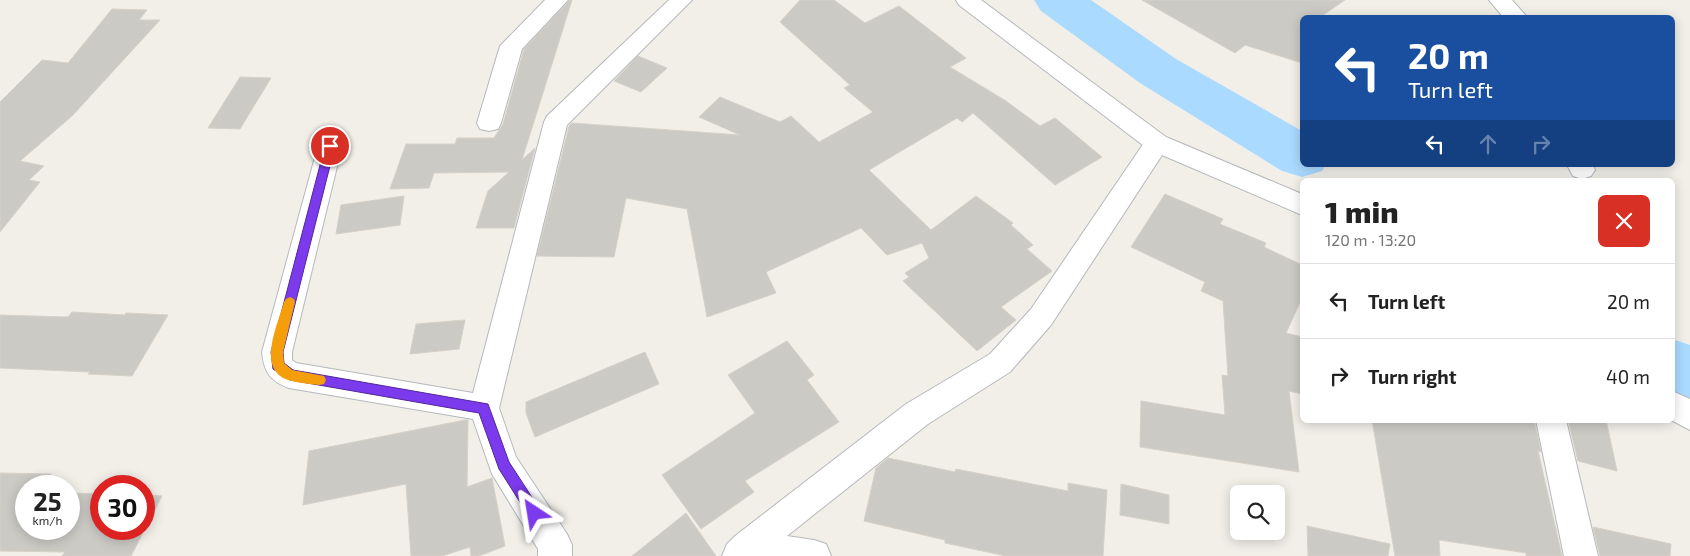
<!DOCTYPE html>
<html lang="en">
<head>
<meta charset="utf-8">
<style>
	body { margin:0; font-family:"Exo 2",sans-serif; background:#f2f2f2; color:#222; height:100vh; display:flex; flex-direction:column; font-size:19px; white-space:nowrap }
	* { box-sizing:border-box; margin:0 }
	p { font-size:16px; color:#767676 }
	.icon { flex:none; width:28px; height:28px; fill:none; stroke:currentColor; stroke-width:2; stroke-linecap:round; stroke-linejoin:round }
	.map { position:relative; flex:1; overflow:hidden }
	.panel { position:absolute; left:1300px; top:178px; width:375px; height:245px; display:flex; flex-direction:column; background:#fff; border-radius:8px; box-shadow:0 2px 12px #0003 }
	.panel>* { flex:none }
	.hud { position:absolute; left:1300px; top:15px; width:375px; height:152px; border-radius:8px; box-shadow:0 2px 12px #0003; background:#1a4fa0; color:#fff; overflow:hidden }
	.fabs { position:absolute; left:1230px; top:485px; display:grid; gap:10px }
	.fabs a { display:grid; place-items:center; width:55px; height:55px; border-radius:8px; background:#fff; box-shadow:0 2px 12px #0003; font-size:25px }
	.speed { position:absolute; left:15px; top:475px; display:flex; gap:10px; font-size:25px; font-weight:700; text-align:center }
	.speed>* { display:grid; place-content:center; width:65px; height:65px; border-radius:50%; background:#fff; box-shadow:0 2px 12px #0003; line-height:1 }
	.speed small { font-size:12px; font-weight:400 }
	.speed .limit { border:8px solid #d22; background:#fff; color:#111 }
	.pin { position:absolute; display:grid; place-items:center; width:42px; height:42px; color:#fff; margin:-21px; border:2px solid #fff; border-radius:50%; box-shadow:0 1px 5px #0007 }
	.me { position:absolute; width:55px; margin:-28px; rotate:327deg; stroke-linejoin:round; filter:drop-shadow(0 0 4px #0008) }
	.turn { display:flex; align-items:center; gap:18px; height:105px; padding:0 25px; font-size:22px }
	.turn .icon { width:65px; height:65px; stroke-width:2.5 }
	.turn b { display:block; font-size:35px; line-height:42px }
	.lanes { display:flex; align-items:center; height:48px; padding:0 25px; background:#0003; justify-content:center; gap:25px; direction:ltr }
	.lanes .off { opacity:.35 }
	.round { display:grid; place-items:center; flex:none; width:52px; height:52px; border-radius:8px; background:#f2f2f2 }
	.headline { display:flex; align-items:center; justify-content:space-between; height:85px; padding:0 25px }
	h1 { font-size:30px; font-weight:800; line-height:38px }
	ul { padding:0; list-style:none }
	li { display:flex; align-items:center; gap:15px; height:75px; padding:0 25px; border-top:1px solid #e0e0e0 }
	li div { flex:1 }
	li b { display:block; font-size:19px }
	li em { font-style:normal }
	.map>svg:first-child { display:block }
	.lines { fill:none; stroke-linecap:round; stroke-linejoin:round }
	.river { fill:#aadaff; fill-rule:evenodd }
	.building { fill:#cccac5; stroke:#d6d1c6 }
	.minor-casing { stroke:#b5b8bc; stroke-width:2 }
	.tertiary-casing { stroke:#b5b8bc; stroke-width:2 }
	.minor { fill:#fff; fill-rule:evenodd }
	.tertiary { fill:#fff; fill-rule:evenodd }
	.route { fill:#7c3aed; stroke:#51269a }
	.slow { fill:#f59e0b }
</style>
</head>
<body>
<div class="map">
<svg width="1690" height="556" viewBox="0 0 1690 556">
	<rect width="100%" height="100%" fill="#f1efe8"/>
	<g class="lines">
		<g class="river">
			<path d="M1034,0H1091L1176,59L1302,131V165H1326L1322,171L1302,177L1282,171L1140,83L1041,11Z"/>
			<path d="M1672,339L1690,345V404L1672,398Z"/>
		</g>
	</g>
	<g class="building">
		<path d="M570,0H572L522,160L535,148L514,228H476L488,191L509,172L434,173L429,188L390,189L406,144H455L457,138H494L503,124L524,49Z"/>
		<path d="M800,0H834L865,23L899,6L966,58L950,67L1006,101L1040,126L1055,118L1102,157L1055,185L973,113L962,122L957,118L869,170L931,230L976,196L1013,223L1011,225L1033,245L1027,249L1052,271L1001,307L1016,320L977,351L903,281L909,277L905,273L929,258L922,243L887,255L861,228L766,272L776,293L707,317L687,209L626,198L614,257L537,256L569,126L572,123L740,135L699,117L720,97L780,122L791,116L819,142L873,112L844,88L850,85L780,22Z"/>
		<path d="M1142,0H1345L1319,18H1302V63L1245,45L1235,53Z"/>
		<path d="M112,9L147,10L139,20H160L72,116L20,161L44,166L29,180L40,182L0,232V102L42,60L68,63Z"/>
		<path d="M638,56L667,68L641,92L614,81Z"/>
		<path d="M240,77L271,78L240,129L208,128Z"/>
		<path d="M1165,194L1223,219L1220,224L1266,243L1264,247L1302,265V298L1286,333L1302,337V394L1289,391L1299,472L1140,447L1141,401L1225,415L1222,375L1228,376L1223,301L1201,291L1205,282L1131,247Z"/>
		<path d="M404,196L400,225L336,234L341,205Z"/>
		<path d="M72,312L125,315L126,313L168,315L132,376L88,374L90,372L0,368V315L68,317Z"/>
		<path d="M465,320L459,349L410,354L416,324Z"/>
		<path d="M787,341L814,375L807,380L839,422L745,481L754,492L701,529L662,475L755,413L728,375Z"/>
		<path d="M645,352L659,384L535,437L526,413V402Z"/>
		<path d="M465,420H468L467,487L492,478L505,546L479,556H471L470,547L442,556H411L406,484L303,505L309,451Z"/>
		<path d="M1372,420H1534L1541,452L1538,451L1562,556H1526V553L1439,540L1440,556H1395Z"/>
		<path d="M1568,420H1606L1617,471L1578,461Z"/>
		<path d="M888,458L955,472L956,469L1068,491V483L1107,490L1103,556H1006L945,543V540L864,521L876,468Z"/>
		<path d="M0,473L51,474L44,486H26V529H69V493L101,494V529H144V495L162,496L131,556H62L65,552L0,551Z"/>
		<path d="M1121,484L1169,495V524L1120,515Z"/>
		<path d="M686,513L716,556H632Z"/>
		<path d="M1307,526L1390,544L1388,556H1308Z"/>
		<path d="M1593,527L1671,544L1670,556H1600Z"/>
	</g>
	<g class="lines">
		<defs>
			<g id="minor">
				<path d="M545,0H568L522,49L501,123L498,129L489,131L480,129L477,123L500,46Z"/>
				<path d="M669,0H692L567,125L499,408L516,457L567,534L572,545V556H538V549L492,474L473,419L289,388C270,381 264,372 262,352L318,146L321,140L330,137L339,140L342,146L292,352V360L296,363L473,393L544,122L547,116Z"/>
				<path d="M1489,0H1512L1528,18H1504Z"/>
				<path d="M1157,134L1166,137L1169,143L1166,149L1051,325L1010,372L928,424L787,536L814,540L826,544L831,556H722L727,544L735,536L906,404L990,354L1031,309L1148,137Z"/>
				<path d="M1567,165H1593L1595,170L1591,176L1582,179L1573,176Z"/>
				<path d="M1536,420H1566L1598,556H1564Z"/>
			</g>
			<g id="tertiary">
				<path d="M956,0H981L1166,137L1302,194V215L1148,149L959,5Z"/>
				<path d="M1672,391L1690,399V430L1671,420H1672Z"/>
			</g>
		</defs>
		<use href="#minor" class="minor-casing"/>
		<use href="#tertiary" class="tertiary-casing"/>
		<use href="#minor" class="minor"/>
		<use href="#tertiary" class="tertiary"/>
	</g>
	<path class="route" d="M330,143L335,146L283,352L284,363L293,370L488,404L509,462L539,508L541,513L539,518L534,519L530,518L499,469L479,413L290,380L273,369L271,352L325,146Z"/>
	<path class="slow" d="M290,297L294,299L295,302L283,352L284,363L292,370L324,376L326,380L324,384L320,385C309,384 298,383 288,380C256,369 278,324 284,302L286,299Z"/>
</svg>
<div class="fabs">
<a><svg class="icon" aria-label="search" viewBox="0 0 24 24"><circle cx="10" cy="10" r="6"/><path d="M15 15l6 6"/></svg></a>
</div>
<div class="speed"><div>25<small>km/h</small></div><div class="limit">30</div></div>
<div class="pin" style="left:330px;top:146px;background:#d93025"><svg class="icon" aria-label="arrive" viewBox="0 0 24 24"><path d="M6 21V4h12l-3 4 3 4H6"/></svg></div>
<svg class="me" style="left:534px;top:513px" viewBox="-20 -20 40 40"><path d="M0-17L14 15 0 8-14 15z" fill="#7c3aed" stroke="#fff" stroke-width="4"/></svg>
<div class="hud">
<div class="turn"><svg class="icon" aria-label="left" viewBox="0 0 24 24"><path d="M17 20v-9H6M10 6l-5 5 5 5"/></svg><div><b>20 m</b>Turn left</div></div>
<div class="lanes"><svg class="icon" aria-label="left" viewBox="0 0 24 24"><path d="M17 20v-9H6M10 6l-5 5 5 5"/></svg><svg class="icon off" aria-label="ahead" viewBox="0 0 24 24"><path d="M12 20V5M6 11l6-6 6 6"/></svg><svg class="icon off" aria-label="right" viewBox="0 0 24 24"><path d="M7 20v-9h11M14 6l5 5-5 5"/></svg></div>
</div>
<section class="panel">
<div class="headline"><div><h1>1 min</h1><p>120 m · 13:20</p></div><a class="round" style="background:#d93025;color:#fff"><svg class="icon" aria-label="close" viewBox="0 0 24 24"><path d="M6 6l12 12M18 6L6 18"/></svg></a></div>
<ul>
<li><svg class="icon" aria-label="left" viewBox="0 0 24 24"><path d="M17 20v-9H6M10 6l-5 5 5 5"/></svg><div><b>Turn left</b></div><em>20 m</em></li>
<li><svg class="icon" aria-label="right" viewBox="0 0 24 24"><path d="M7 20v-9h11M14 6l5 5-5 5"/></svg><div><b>Turn right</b></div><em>40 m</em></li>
</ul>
</section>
</div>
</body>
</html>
